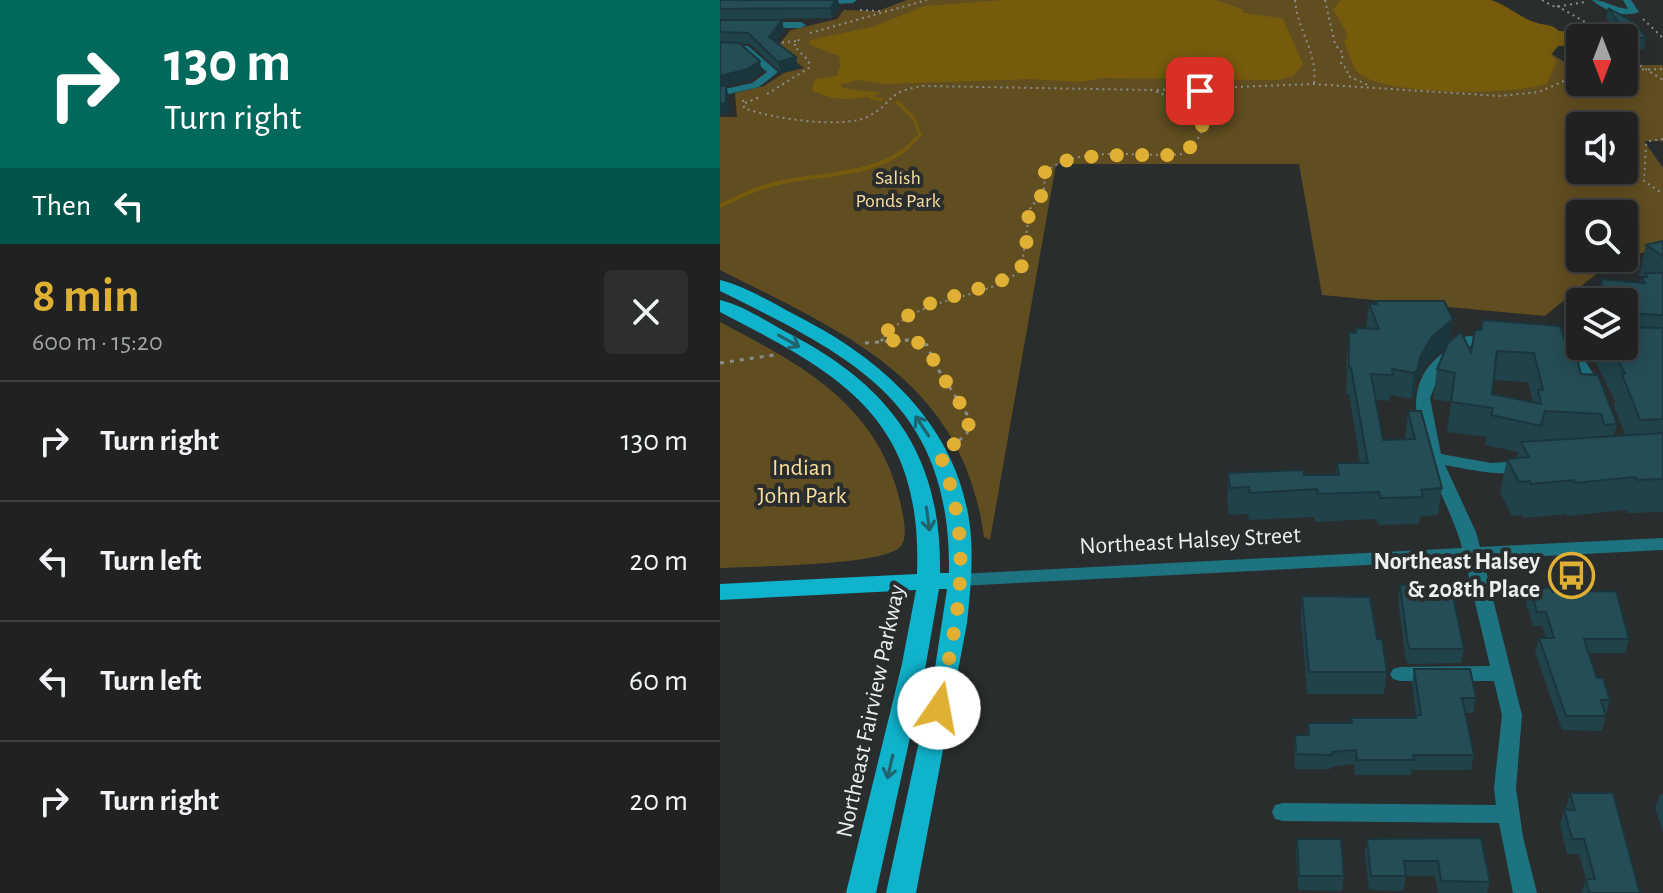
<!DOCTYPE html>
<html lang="en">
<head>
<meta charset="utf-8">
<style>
	body { margin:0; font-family:"Alegreya Sans",sans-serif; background:#2d2f2f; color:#f1f3f6; height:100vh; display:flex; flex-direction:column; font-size:30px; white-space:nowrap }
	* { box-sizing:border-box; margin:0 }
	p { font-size:26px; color:#a2a4a5 }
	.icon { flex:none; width:44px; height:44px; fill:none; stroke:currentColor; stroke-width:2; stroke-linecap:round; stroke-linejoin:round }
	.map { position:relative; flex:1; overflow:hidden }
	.panel { display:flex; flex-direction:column; background:#202222; width:720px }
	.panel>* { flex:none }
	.top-card { background:#00695c; color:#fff; overflow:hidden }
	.needle { width:52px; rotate:180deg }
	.fabs { position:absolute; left:846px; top:24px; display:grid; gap:16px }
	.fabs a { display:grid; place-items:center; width:72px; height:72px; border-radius:8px; background:#202222; box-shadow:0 4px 20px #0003,0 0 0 2px #3d3f40; font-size:40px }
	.pin { position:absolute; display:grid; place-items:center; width:68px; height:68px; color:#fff; margin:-34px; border-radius:16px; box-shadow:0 4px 12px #0006 }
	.me { position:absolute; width:88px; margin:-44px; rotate:12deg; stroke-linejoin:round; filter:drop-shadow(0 0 6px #0008) }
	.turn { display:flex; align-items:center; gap:28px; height:168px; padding:0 32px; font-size:36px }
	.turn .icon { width:104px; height:104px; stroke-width:2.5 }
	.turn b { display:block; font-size:56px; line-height:68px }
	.then { display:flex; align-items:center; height:76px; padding:0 32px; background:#0003; gap:16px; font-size:30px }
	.round { display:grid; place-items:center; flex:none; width:84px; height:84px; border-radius:8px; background:#2d2f2f }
	.headline { display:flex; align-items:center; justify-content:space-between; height:136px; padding:0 32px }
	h1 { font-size:48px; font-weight:600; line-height:60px; color:#dfb034 }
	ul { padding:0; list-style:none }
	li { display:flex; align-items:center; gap:24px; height:120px; padding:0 32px; border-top:2px solid #3d3f40 }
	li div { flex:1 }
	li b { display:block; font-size:30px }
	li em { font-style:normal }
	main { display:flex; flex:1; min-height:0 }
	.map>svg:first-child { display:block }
	.green { fill:#604e20; fill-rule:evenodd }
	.water { fill:#765b0d }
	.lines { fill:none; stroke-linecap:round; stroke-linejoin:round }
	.stream-far1 { stroke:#765b0d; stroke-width:3 }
	.stream { stroke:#765b0d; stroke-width:4 }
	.path-far1 { stroke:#8a8d8e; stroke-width:2; stroke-dasharray:2 4; stroke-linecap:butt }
	.path { stroke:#8a8d8e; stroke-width:3; stroke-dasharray:4 6; stroke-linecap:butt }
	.minor { fill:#1e7381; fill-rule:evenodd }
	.major { fill:#10b3cc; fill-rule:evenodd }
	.wall { fill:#204249; fill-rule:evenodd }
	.shaded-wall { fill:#1a363c }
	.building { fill:#254d55; stroke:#1a363c; stroke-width:2; fill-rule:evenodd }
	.oneway { stroke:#20636d }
	.route { stroke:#dfb034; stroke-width:14; stroke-dasharray:0 25.2 }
	.labels { text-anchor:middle; stroke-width:8; stroke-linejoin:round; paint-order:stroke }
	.far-park-label { font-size:20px; fill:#fbde9d; stroke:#2a2d2e }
	.park-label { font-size:24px; fill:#fbde9d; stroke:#2a2d2e }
	.street-label { font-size:24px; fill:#eef0f0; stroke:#2a2d2e }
	.poi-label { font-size:24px; font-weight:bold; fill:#eef0f0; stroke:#2a2d2e; text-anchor:end }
</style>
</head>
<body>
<main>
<section class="panel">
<div class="top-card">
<div class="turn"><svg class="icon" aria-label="right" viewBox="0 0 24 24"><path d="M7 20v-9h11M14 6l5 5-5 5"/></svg><div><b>130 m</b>Turn right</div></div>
<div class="then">Then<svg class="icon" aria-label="left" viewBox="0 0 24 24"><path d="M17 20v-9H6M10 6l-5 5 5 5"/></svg></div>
</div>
<div class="headline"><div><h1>8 min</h1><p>600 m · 15:20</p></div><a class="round"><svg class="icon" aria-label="close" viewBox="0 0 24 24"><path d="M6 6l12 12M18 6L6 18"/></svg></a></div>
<ul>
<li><svg class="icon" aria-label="right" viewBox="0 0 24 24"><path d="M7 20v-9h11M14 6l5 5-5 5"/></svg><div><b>Turn right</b></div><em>130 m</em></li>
<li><svg class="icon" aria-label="left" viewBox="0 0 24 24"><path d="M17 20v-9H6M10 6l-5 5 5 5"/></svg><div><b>Turn left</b></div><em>20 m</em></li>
<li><svg class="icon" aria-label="left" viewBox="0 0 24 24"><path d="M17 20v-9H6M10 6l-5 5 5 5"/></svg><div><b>Turn left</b></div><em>60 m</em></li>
<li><svg class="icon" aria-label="right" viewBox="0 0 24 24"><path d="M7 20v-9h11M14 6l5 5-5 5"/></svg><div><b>Turn right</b></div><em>20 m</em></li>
</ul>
</section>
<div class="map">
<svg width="943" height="893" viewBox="0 0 943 893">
	<rect width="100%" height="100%" fill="#2a2d2e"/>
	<g class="green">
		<path d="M187,0H743L851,66H860V82H904V65H943V141H924L943,168V248L904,257V214H860V258H901L893,260L825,316L602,295L579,164H336L270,540L264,537C243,380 126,334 0,270V117H17L15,93L44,86L64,73L84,68L63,52L54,50L71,30L117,19L124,10L158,11ZM860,126H904V170H860Z"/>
		<path d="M0,322C83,366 159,405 181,505C183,517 189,537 180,547C162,566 32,566 0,568Z"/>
	</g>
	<g class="water">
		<path d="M283,0H496L524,10L522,12C534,15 549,16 563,19L583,64L573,76L560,80L385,78L360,82L310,79L166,84L137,80L120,85L123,88L161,93C138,101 113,102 92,90L95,79L117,76L120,66L119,56L89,44L90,40L152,27L205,6Z"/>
		<path d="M621,0H771C787,5 799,17 814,22C824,26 831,23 839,31L858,32L868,38H860V45L838,46L831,55L837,61L827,84C791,95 674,96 641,75C632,69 629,52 624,42L628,35L613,9Z"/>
	</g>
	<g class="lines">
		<g class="stream-far1">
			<path d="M150,97L162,100"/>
			<path d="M177,102L194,119L200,135L185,150"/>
		</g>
		<path class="stream" d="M0,206C21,196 41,186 63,182C106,173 152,176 187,148"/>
		<g class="path-far1">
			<path d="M575,0C577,29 598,54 594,83"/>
			<path d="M605,0L615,44L623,54L621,64L627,69L628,76L650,86"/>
			<path d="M822,0L835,7L865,2"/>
			<path d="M837,6L893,38"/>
			<path d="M140,10L160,11"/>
			<path d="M923,19L943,38"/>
			<path d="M90,33L207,0"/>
			<path d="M56,43L76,41"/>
			<path d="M904,48L916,63L943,80"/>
			<path d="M904,70L943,69"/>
			<path d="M437,90L593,84L780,96L819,92L860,74"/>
			<path d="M47,94L89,68V61L74,46L80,38"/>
			<path d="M23,100L24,108C49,118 125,130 149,116C175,102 165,92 203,86L432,90C465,103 508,119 462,154C420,158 360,144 325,172L324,189L310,209L301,270C258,305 201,291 161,341"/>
			<path d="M25,103L40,97"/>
			<path d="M466,103V97L475,92"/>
			<path d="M943,139L929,141L926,145L924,181L943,194"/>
			<path d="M179,341H190"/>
		</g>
		<g class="path">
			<path d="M161,341L163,339"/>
			<path d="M145,343L188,340L207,345L216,366L250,419L247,433L233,446"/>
			<path d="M0,363L54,355"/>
		</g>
		<g class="minor">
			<path d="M98,0H137L133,3L95,5L94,3Z"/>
			<path d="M872,0C885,0 895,8 908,9L903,0H911L919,12C903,18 885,11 872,0Z"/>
			<path d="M0,22H81L86,25L81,28H0Z"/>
			<path d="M0,45L28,46L58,72L39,87L0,96V90L32,83L47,72L23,51H0Z"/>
			<path d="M749,336L773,338L780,342L773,346L752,345L721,370L710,398L721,454L771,463L806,461L814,466C797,481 747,469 725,465L756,532L760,547L943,538V550L763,559L802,715L796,788L803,837L817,893H793L779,823L563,821L555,819L552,812L555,805L563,803L776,805L774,788L782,715L774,681H680L673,679L670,674L673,669L680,667L770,666L745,560L240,586L234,584L231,580L234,576L240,574L742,548C730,498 669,413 710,365C719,354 733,346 744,337Z"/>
			<path d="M851,345L943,348V356L861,354L885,393L877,398L869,393L844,349Z"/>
		</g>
		<path class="major" d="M0,280C28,287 57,306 83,319C170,364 244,435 251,538C253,566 250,595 247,623L196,893H166L215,668L227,589H219L206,664L156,893H126L182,664L196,590L0,600V584L197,574C203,419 124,376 0,312V300C22,305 46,321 66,332C170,385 222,454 220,573H229C231,403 135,358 0,291Z"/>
	</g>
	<g class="wall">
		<path d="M0,0L120,7L112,18L0,20Z"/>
		<path d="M888,8L926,38L924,49H908L904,44V38H900L886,18Z"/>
		<path d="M0,20H62L64,31L56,42L76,57L78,68L61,73L30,44L20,43L42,72L31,80L6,86L9,97V114L0,115Z"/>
		<path d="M943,241V512L908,513L906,510L847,516L846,514L804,518L802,515L792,516L780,492L787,459L797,458L798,452L765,445L767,437L727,432L731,402L713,399L717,369L726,347L707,364L696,383L695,395L691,399L670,395L669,401L656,400L663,440L685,439L688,411L722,488L718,515L700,517L699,524L658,525L656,519L595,522V517L529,520L528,514L509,515L507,500L508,473L616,475L617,463H640L629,394H626L627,358L629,332L635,333V328H646L649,304H656V301L733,319L729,342L751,352L844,339L861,374L897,424L894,436L905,435L894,406L895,401L876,363L880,346H904V302H876L881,279L920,282L922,277L919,275L926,245ZM774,380L808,382L813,403L772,394Z"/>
		<path d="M680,585L744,649L741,663L689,664L686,661L678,600Z"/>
		<path d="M810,588L832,592L909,639L905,653H869L877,678L890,700L882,731L842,730L815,652L819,638H826L822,626H813L806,602Z"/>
		<path d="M582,596L657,639L667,672L664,694H587L581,618Z"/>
		<path d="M694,669L756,698L753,713H745L754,755L751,770H692L691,775H635L634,764L611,767L610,769H575L574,750L575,735H587L588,723H630L631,718H695L696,715L692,684Z"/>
		<path d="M850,793L920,893H861L866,879L859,854H847L840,824L844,809H846Z"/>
		<path d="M940,794H943V833L935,808Z"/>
		<path d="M761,838L770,882L767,893H718L715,876H686L683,891L649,890L645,853L647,839Z"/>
		<path d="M577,839L624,876L622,891L578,890L576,853Z"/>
	</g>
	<g class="shaded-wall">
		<path d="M116,0H118L120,7L112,18L110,8Z"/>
		<path d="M62,20L64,31L51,48L49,37Z"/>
		<path d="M76,57L78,68L61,73L58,62Z"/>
		<path d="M40,61L42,72L31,80L6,86L9,97V114L0,115V76Z"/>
		<path d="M733,319L729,344L707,364L696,383L695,395L691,399L694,373L700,357L711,338Z"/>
	</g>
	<g class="building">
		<path d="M0,0H116L110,8L0,9Z"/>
		<path d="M888,8L915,23L926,38H910Z"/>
		<path d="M0,20H62L49,37L76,57L58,62L28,33L0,32Z"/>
		<path d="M0,42L19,43L40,61L28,69L0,76Z"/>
		<path d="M0,86H6V103L0,104Z"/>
		<path d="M943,241V256L926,245Z"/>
		<path d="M925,273H943V315L904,313V302H885L881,279L925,283L922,277H927Z"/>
		<path d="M656,301H724L733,319L711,338L700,357L698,369L694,373L672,369L673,375L651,374L663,440L695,439L688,411H701L722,488L701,490L703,497L661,498L659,492L598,494L597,489L530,493L529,487L510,488L508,473L583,470L584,475H619L617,463H648L631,368H629V332L636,333L635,328L659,329L649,304H657Z"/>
		<path d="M763,320L840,326L844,339H852L861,374L878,375L897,424L884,425L881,414L825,411L821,426L771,415L773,408L731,402L735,373L717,369L728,343L741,332L751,352L755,330H761ZM777,351L814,353L823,390H818L821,404L772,394Z"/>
		<path d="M904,327L943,328V419L920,420L902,374H905L891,346H904Z"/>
		<path d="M943,433V479L917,480L915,477L855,483L854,480L811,484L810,481L799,482L787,459L809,457L801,442Z"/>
		<path d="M680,585L731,586L744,649H691L688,646Z"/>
		<path d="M810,588H831L832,592L896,591L909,639H864L877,678H883L890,700H881L886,716H846L819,638H834L826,612H817Z"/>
		<path d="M582,596L650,597L657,639H662L667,672H589Z"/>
		<path d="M694,669H750L756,698H742L754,755H693L694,760H637L636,750L612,752V755L576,754L575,735H589L588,723H632L631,718H696L695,715H701Z"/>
		<path d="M850,793H893L920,893H869L866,879H875L864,839H852L844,809L855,810Z"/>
		<path d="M761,838L770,882L721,881L718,861H684L686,876H651L647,839Z"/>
		<path d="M577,839H621L624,876H579Z"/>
	</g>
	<defs><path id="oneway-shaft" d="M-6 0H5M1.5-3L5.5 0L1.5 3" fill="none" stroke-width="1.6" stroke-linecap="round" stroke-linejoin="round" transform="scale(2)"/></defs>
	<g class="oneway">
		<use href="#oneway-shaft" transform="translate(69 341) rotate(29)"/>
		<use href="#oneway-shaft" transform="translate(202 426) rotate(-124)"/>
		<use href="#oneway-shaft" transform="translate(208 519) rotate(82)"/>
		<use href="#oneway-shaft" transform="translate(170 767) rotate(103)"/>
	</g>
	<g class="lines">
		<path class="route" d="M219,708C238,614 256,545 219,452C237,444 246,438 250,419L216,366L207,345L188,340L161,341L170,327L205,305L274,284L298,273L305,260L309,211L325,191V172C339,150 431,156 458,155C473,149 479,137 483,123L481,116L466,103V97L480,91"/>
	</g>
	<defs>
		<symbol id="bus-ring" viewBox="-11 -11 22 22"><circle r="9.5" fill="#2a2d2e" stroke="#dfb034" stroke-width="1.5"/><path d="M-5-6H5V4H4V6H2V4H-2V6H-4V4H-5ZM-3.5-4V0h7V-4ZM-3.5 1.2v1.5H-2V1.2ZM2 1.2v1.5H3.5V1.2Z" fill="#dfb034"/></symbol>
	</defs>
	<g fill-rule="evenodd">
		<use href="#bus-ring" x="826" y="550" width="51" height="51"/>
	</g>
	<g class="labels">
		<g class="far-park-label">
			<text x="178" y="184">Salish<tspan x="178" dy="23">Ponds Park</tspan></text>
		</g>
		<g class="park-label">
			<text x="82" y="475">Indian<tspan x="82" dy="28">John Park</tspan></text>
		</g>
		<g class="street-label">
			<text transform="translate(470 540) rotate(-3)" y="8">Northeast Halsey Street</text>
			<text transform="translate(150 711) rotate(-78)" y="8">Northeast Fairview Parkway</text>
		</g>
		<g class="poi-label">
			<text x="820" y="569">Northeast Halsey<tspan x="820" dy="28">&amp; 208th Place</tspan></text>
		</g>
	</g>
</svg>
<div class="fabs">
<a><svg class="needle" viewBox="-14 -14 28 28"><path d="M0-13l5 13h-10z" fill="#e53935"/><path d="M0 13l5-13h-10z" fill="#a2a4a5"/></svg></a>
<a><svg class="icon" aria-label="sound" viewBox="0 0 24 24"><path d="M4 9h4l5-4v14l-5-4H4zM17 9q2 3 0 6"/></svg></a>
<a><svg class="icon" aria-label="search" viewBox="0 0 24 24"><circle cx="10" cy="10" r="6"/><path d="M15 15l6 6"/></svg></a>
<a><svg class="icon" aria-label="layers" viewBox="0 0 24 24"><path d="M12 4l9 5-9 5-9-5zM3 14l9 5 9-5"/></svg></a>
</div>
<div class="pin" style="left:480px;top:91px;background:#d93025"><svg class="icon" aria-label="arrive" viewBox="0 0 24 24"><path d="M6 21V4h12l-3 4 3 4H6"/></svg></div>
<svg class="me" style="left:219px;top:708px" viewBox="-20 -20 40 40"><circle r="19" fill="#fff"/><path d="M0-13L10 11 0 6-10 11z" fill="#dfb034"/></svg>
</div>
</main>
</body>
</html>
